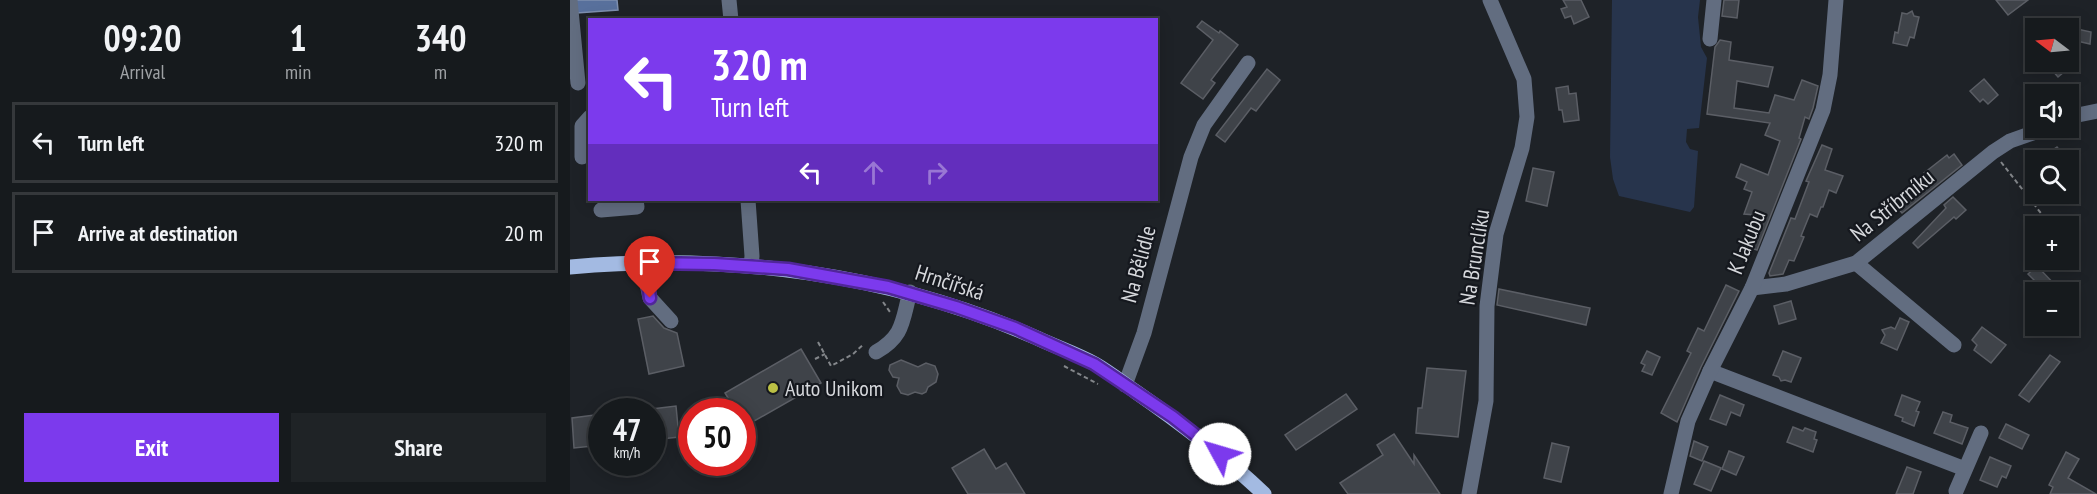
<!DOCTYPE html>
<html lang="en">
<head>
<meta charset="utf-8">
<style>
	body { margin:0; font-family:"PT Sans Narrow",sans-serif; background:#1f2326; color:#f1f3f6; height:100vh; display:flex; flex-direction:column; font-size:22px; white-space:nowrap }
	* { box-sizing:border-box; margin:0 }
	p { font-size:20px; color:#9ea1a4 }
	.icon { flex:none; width:33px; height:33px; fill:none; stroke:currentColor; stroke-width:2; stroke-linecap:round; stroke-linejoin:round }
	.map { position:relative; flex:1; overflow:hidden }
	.side { display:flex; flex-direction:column; background:#161a1d; width:570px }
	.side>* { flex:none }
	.guide { position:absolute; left:18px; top:18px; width:570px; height:183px; border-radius:0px; box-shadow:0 3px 15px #0003,0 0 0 2px #35383b; background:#7c3aed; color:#fff; overflow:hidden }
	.needle { width:39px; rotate:286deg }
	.buttons { position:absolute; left:1455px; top:18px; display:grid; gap:12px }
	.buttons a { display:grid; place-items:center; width:54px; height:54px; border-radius:0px; background:#161a1d; box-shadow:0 3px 15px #0003,0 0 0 2px #35383b; font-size:30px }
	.speed { position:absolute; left:18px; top:398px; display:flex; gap:12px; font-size:30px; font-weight:700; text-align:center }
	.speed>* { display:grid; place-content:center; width:78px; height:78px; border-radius:50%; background:#161a1d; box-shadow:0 3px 15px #0003,0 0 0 2px #35383b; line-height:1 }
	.speed small { font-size:15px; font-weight:400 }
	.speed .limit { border:9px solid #d22; background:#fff; color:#111 }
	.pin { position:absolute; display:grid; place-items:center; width:51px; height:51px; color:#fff; margin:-62px -26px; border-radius:50% 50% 50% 0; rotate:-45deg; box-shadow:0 0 6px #0007 }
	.pin .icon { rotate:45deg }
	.me { position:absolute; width:66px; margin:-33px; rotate:309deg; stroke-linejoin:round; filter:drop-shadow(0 0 4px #0008) }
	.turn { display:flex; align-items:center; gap:21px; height:126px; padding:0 24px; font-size:27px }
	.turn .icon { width:78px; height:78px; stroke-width:2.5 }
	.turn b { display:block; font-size:42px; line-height:51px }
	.lanes { display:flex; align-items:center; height:57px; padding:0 24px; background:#0003; justify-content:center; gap:30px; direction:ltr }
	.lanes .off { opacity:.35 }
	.eta { display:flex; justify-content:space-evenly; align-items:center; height:102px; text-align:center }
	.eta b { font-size:36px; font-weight:600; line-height:42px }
	.button { display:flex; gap:12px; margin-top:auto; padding:12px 24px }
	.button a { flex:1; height:69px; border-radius:0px; background:#7c3aed; color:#fff; font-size:24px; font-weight:600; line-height:69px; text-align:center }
	.button a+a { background:#1f2326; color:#f1f3f6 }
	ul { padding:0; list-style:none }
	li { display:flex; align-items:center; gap:18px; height:81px; margin:0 12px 9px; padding:0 12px; border:3px solid #35383b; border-radius:0px }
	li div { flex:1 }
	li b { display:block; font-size:22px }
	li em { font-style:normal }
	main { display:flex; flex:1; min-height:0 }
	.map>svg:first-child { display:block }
	.green { fill:#27344c }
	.water { fill:#58709c; stroke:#7e8faf; stroke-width:1.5 }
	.building { fill:#3f4349; stroke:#5b5e65; stroke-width:1.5 }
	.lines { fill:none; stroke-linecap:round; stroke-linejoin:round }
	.path { stroke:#83868a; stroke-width:2; stroke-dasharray:4.5 3; stroke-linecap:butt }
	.minor { stroke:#626d80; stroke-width:15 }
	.major { stroke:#a3bae2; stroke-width:15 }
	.route-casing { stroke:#51269a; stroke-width:15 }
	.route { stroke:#7c3aed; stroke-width:10 }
	.poi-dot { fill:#bbc045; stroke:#15181e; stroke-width:2 }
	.labels { text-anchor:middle; stroke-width:4.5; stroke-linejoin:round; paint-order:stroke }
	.street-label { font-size:22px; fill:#d6d8dc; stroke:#15181e }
	.poi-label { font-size:22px; fill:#d6d8dc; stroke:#15181e; text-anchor:start }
</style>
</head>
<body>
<main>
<section class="side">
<div class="eta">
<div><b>09:20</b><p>Arrival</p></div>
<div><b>1</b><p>min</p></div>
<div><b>340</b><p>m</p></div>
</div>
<ul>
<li><svg class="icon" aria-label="left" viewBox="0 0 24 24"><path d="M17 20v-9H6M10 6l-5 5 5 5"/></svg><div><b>Turn left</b></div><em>320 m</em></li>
<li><svg class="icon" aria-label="arrive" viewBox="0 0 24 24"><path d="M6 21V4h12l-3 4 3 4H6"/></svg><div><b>Arrive at destination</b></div><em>20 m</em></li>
</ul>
<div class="button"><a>Exit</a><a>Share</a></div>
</section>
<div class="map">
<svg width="1527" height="494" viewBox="0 0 1527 494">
	<rect width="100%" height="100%" fill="#1e2227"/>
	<path class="green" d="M1042,0H1130L1128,17L1131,47L1137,58L1129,128L1117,129L1116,142L1120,149L1128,151L1124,207L1120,212L1049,196L1043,179L1040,157Z"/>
	<path class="water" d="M6,0H47L48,10L7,13Z"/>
	<g class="building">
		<path d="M993,0H1011L1019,17L1004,24L1001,16L995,18L991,9L997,7Z"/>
		<path d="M1154,0H1169L1167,18L1152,16Z"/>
		<path d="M1426,0H1458L1438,15Z"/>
		<path d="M1342,11L1344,16L1349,17L1344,38L1340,37L1337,46L1323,43L1325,32L1328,33L1332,13L1337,14Z"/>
		<path d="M632,21L649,33L650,31L668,45L641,80L645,83L633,99L611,83L643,40L627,27Z"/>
		<path d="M1498,27L1521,32L1520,44L1498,39Z"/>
		<path d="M1150,40L1161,42L1159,60L1203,67L1198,87L1167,81L1164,108L1199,113L1205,95L1224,100L1232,80L1248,86L1243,108L1239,119L1235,117L1229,138L1231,139L1187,250L1176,246L1182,231L1179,230L1185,215L1174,214L1182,192L1174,189L1177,182L1166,177L1171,164L1198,175L1210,141L1195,135L1200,123L1137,114L1145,47Z"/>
		<path d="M1475,62H1506L1488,77Z"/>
		<path d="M697,69L710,80L686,111L681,108L655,142L646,135Z"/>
		<path d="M1414,79L1428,95L1418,104L1413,99L1410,102L1400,91Z"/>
		<path d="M998,86L999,94L1006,93L1009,120L994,122L992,110H989L986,88Z"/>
		<path d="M1252,145L1262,149L1255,170L1273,176L1266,193L1259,190L1253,207H1251L1247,217L1240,214L1231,236L1234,237L1224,261L1219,260L1213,274L1200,276L1199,273L1221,218L1225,219L1239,182L1236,181Z"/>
		<path d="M1487,147L1497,160H1468Z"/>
		<path d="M1384,154L1392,165L1332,213L1326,206L1350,185L1348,183L1356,175L1354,173L1377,155L1379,158Z"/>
		<path d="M963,168L984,172L977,206L956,201Z"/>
		<path d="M1383,197L1396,210L1386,219L1384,217L1348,248L1343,243L1376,208L1374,205Z"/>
		<path d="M1467,266L1488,288L1484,292H1460L1468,284L1458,274Z"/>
		<path d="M1156,285L1169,291L1131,367L1107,422L1091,413L1121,353L1117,351L1128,328L1134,331Z"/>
		<path d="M929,289L1020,308L1016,325L927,305Z"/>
		<path d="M1221,301L1226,319L1209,324L1204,306Z"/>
		<path d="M83,316L94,328L107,333L114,366L79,374L68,319Z"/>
		<path d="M1330,318L1339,322L1327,350L1311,343L1315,335L1312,330L1321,327L1325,329Z"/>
		<path d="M1412,327L1436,345L1421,363L1404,350L1407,345L1402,340Z"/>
		<path d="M231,349L251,383L172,428V411H166L155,393Z"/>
		<path d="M1077,351L1090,357L1082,375L1072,371L1075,365L1071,363Z"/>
		<path d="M1213,351L1231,358L1221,382L1215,380L1211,381L1209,377L1203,375Z"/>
		<path d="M1480,355L1490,362L1459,402L1449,395Z"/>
		<path d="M331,360L348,367L356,363L365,366L368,374L366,382L358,387L356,392L352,394L345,392L338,395L331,393L327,386L329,378L323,377L319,370L320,365Z"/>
		<path d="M857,368L896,371L888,437L846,433L848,408H852Z"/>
		<path d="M776,394L787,409L726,450L715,435Z"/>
		<path d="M1150,395L1174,405L1170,416L1161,412L1156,425L1140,419Z"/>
		<path d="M1332,395L1350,402L1346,411L1349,412L1344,426L1332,421L1333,418L1325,415Z"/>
		<path d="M106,406L109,437L82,440V409Z"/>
		<path d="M1373,412L1382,415L1380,422L1398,428L1392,444L1364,433Z"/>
		<path d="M32,414V445L4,448L2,418Z"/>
		<path d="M1436,424L1459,435L1452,449L1429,438Z"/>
		<path d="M1223,427L1233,431L1235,428L1246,432L1244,439L1247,440L1243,452L1217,442Z"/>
		<path d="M824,434L844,464V455L870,494H778L770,483L813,455L807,445Z"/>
		<path d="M1124,441L1138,447L1132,461L1120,456Z"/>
		<path d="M982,443L999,447L991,482L974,478Z"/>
		<path d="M414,449L426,469L436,463L455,494H398L382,468Z"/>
		<path d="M1159,451L1174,457L1166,475L1152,469Z"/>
		<path d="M1496,452L1509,459L1498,478L1526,494H1480L1483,487L1479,485Z"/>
		<path d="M1420,457L1441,466L1436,478L1432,476L1427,487L1410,480Z"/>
		<path d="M1134,461L1151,468L1141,491L1124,484Z"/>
		<path d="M1337,467L1351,472L1343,494H1326Z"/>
	</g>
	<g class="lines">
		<g class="path">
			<path d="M1431,162L1481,226"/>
			<path d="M1498,250L1511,268"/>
			<path d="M313,302L320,312"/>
			<path d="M248,342L261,366L283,354L294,344"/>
			<path d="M245,359L255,354"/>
			<path d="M494,366L528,384"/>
		</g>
		<g class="minor">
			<path d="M0,0L8,83"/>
			<path d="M159,0L161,20"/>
			<path d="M1140,39L1144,0"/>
			<path d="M1498,117L1527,111"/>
			<path d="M12,157V126L20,117"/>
			<path d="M178,200L182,256L181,266"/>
			<path d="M31,210L67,207L66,200"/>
			<path d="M75,263V275L80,298L101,321"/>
			<path d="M1286,263L1384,345"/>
			<path d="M1182,288L1216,284L1286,263L1423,152L1440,141L1477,128"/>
			<path d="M306,352C334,336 332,321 340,292"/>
			<path d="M1140,371L1395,469"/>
			<path d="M555,385L574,333L621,157L634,125L678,63"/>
			<path d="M1386,491L1411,433"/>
			<path d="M899,494L916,401L917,306L926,234L952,148L957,117L954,79L920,0"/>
			<path d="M1101,494L1118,421L1140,371L1182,288L1253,110L1260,75L1266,0"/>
		</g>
		<path class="major" d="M0,267C160,253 320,273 467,338C486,347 507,354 525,364C539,372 553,383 566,392C611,423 654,456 694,494"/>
	</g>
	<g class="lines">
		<defs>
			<path id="route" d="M80,298L75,263L144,264L218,269L318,287L386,307L445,328L524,364L603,417L650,454"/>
		</defs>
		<use href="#route" class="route-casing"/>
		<use href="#route" class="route"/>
	</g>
	<circle class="poi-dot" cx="203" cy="388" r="6"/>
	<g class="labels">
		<g class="street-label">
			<text transform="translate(1322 205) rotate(-39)" y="8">Na Stříbrníku</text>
			<text transform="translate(1176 242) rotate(-68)" y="8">K Jakubu</text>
			<text transform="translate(904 257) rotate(-81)" y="8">Na Brunclíku</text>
			<text transform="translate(568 264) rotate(-75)" y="8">Na Bělidle</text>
			<text transform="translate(380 282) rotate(18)" y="8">Hrnčířská</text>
		</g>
		<g class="poi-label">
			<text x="215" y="396">Auto Unikom</text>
		</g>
	</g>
</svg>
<div class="buttons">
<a><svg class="needle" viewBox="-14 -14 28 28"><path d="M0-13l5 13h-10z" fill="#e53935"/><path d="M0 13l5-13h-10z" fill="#9ea1a4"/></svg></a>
<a><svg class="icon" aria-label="sound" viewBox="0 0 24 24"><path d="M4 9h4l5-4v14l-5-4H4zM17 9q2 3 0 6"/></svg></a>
<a><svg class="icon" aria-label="search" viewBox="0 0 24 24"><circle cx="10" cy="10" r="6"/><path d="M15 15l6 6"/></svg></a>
<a>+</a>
<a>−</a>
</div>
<div class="speed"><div>47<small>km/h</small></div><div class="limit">50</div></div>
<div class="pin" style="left:80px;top:298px;background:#d93025"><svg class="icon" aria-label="arrive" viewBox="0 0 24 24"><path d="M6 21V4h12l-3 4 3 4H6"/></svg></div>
<svg class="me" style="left:650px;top:454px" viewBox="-20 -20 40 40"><circle r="19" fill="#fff"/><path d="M0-13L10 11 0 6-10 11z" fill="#7c3aed"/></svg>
<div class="guide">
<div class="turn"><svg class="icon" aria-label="left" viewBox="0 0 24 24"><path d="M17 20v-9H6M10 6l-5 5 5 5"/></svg><div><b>320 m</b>Turn left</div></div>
<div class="lanes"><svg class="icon" aria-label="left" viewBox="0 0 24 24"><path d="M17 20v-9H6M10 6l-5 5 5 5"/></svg><svg class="icon off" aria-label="ahead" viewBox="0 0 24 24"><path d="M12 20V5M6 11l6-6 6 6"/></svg><svg class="icon off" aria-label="right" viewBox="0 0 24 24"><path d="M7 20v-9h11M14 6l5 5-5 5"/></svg></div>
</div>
</div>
</main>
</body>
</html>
